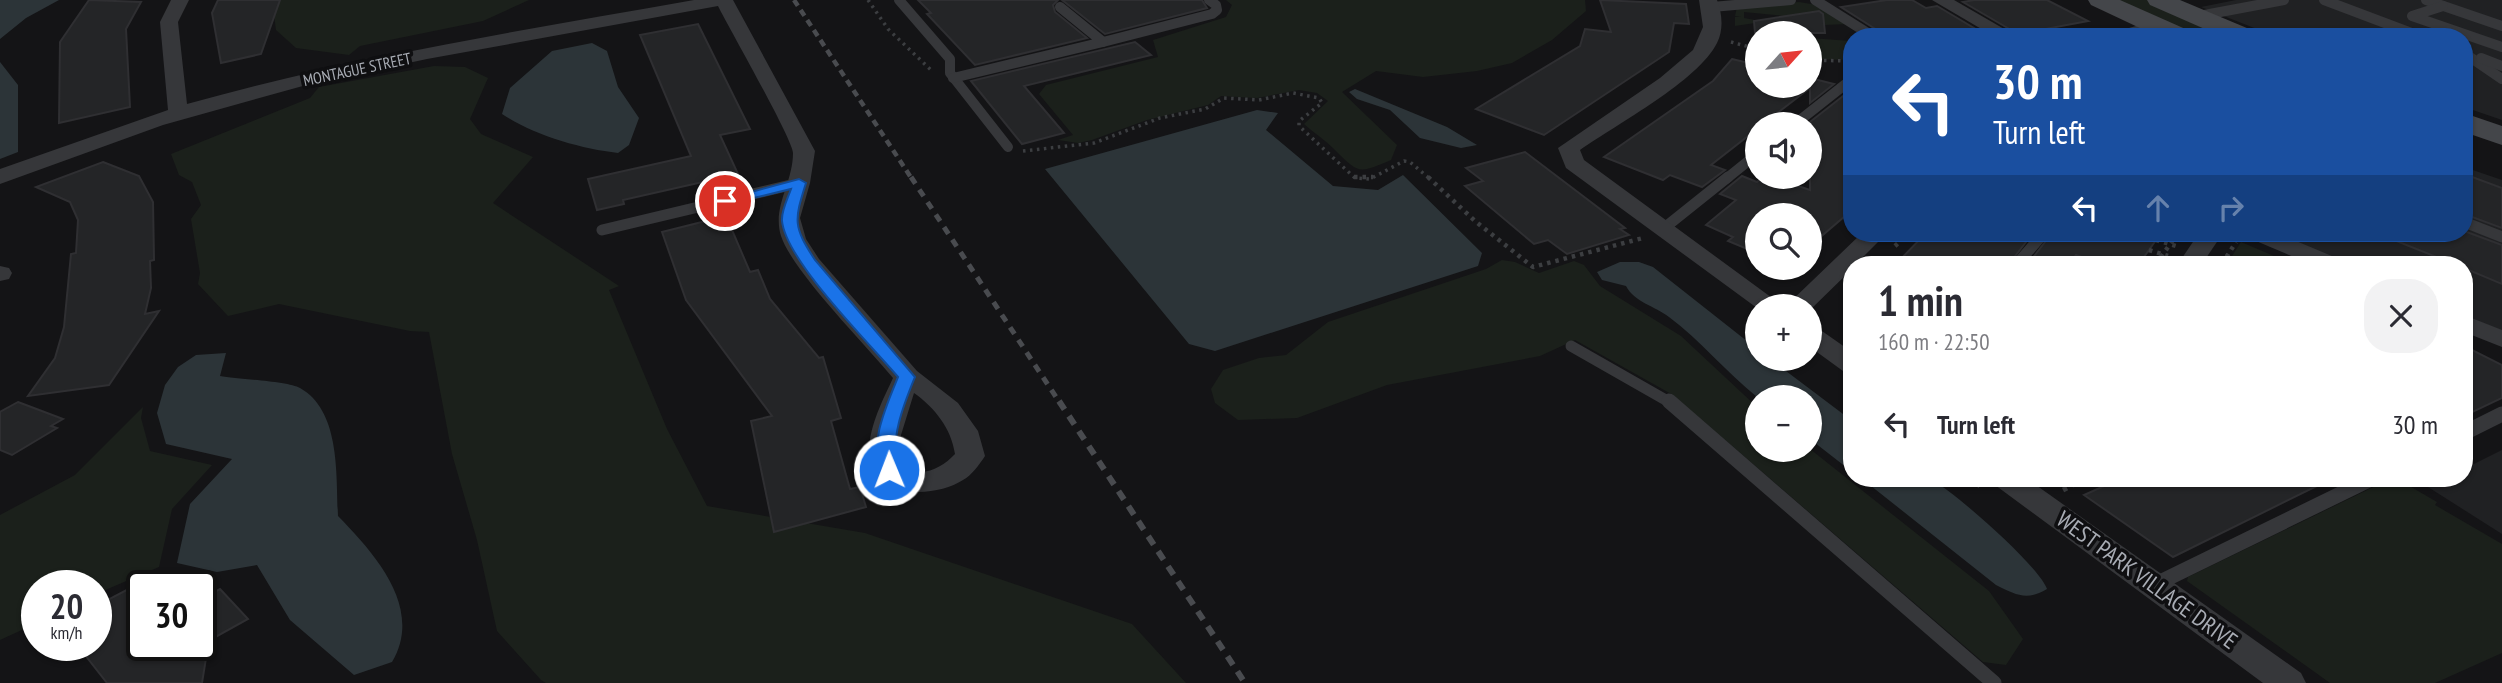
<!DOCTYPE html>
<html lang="en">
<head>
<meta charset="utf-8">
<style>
	body { margin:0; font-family:"PT Sans Narrow",sans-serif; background:#f2f2f3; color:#2b2b33; height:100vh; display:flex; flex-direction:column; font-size:26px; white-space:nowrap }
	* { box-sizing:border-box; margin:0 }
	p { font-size:23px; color:#7c7c81 }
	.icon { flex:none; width:38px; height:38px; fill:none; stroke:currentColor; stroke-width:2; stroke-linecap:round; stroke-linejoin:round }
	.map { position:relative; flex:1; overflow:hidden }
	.drawer { position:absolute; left:1843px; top:256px; width:630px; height:231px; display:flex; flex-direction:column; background:#fff; border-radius:28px; box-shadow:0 2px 5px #0004 }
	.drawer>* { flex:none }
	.banner { position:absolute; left:1843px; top:28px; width:630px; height:214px; border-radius:28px; box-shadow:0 2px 5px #0004; background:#1a4fa0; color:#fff; overflow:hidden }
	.needle { width:46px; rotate:63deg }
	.tools { position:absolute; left:1745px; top:21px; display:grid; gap:14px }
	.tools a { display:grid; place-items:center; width:77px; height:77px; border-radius:50%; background:#fff; box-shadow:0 2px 5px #0004; font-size:35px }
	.speed { position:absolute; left:21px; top:570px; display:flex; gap:14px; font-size:35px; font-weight:700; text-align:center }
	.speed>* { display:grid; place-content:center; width:91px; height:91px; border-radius:50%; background:#fff; box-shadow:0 2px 5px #0004; line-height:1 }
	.speed small { font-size:18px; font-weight:400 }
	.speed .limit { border:4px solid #111; border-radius:10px; background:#fff; color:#111 }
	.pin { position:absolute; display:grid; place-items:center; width:60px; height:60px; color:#fff; margin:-30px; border:4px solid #fff; border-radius:50%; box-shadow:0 2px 7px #0007 }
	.me { position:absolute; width:77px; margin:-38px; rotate:359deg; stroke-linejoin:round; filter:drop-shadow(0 0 5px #0008) }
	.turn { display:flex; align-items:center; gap:24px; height:147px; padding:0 35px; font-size:32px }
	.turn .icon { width:91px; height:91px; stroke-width:2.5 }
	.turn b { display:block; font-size:49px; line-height:60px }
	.lanes { display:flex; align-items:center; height:66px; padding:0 35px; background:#0003; justify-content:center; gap:35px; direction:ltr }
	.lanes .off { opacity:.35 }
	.round { display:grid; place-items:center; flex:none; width:74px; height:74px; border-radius:28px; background:#f2f2f3 }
	.head { display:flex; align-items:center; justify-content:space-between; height:119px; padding:0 35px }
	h1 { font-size:42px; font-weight:600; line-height:52px }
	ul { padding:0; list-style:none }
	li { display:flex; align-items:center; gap:21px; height:98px; padding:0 35px }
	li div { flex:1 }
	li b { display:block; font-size:26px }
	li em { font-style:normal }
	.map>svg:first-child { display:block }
	.built { fill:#202123 }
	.green { fill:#1b201b }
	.water { fill:#2c3438 }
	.building { fill:#242527; stroke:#2f2f32; stroke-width:2 }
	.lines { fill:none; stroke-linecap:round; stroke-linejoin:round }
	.path-far2 { stroke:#3c3e41; stroke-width:3.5; stroke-dasharray:2.5 4.5; stroke-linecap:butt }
	.path-far1 { stroke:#3c3e41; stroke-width:4.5; stroke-dasharray:3.5 5; stroke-linecap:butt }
	.path { stroke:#3c3e41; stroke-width:5; stroke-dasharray:4.5 6; stroke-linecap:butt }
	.lane-far2 { stroke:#36373a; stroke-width:10 }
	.lane-far1 { stroke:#36373a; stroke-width:11 }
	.lane { stroke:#36373a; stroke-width:15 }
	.street { fill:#36373a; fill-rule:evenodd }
	.secondary { fill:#44464a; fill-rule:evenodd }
	.rail-far2 { stroke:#494b4f; stroke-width:4.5; stroke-dasharray:7 5; stroke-linecap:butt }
	.rail-far1 { stroke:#494b4f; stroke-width:5; stroke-dasharray:8 7; stroke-linecap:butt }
	.rail { stroke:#494b4f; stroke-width:6; stroke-dasharray:10 8; stroke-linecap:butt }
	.route { fill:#1a73e8; stroke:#114b97; stroke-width:2 }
	.labels { text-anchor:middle; stroke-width:7; stroke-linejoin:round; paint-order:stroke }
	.far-street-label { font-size:16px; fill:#a8acb4; stroke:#0f0f11 }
	.near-street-label { font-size:23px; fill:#a8acb4; stroke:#0f0f11 }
</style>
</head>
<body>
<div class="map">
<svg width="2502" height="683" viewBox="0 0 2502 683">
	<rect width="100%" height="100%" fill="#141416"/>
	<g class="built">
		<path d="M2236,0H2502V120L2464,107V37H2277L2201,7Z"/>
		<path d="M2464,167L2502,180V331L2464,315V264H2347L2274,233H2464Z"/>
		<path d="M2502,450V534L2428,487L2447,478H2464V469Z"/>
	</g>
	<g class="green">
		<path d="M272,0H529L483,21L360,46L349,55L296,48L276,30Z"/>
		<path d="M1226,0H1585L1586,11L1552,40L1512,63L1477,71L1423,77L1376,71L1342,92L1397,145L1391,160C1358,174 1359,174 1334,149C1325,140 1314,133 1304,124L1328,101L1317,93L1299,90L1257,98L1221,96L1208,105L1147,120L1092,140L1078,143L1058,140L1073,135L1039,94L1046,85L1158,57L1153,40L1226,17L1232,5Z"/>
		<path d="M2108,0H2148L2233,37H2191Z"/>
		<path d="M1799,2L1817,5L1848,24L1824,25L1794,17L1744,12V18L1755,20V23L1735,26V17H1741L1735,16L1737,7Z"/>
		<path d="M1810,38L1851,41V60L1810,59Z"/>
		<path d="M434,66L465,67L488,78L470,119L481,134L533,157L493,203L619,286L609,290L667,429L707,506L865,533L1132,624L1186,683H546L541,680L497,631L477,540L452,454L429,332L410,331L279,304L228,316L198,284L200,273L191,219L201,205L192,182L179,175L171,154L310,98L319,87Z"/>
		<path d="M2241,242L2293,264H2227Z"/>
		<path d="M1502,260L1515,262L1539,273L1574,261L1584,265L1600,286L1681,336L1757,407V450L1810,449L1989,591L2023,639L2006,665L1983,662L1673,395L1575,340L1540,356L1387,385L1297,418L1238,420L1215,403L1211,389L1223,370L1259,358L1286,355L1328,322L1486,269Z"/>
		<path d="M143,407L141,418L150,451L212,465L172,509L159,567L96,594V586H37V623L0,640V515L75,475Z"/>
		<path d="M2392,478H2418L2406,484L2437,502L2435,505L2502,544V653L2435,683H2330L2187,581L2188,577Z"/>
	</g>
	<g class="water">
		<path d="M0,0H59L26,18L0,39Z"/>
		<path d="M592,43L607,51L618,87L639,118L629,145L618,153C581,149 533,135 502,114L510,88L552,51Z"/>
		<path d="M0,62L18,85V152L0,159Z"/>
		<path d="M1355,89L1447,127L1477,145L1461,148L1420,138L1390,110L1357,99L1349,92Z"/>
		<path d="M1257,110L1278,113L1266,130L1333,186L1378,190L1403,175L1482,253L1478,266L1215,351L1189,344L1045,169Z"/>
		<path d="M1620,262H1639L1653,267L1757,349V359H1770L1851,420V471L1810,439V397H1757C1726,372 1701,341 1669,317C1655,306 1634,302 1626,286L1602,280L1597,272Z"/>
		<path d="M226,353L220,376C236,379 288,381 300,388C341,411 336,476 338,516C375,554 424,608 392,662L354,675L290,620L257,565L217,572L177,563L190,504L232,459L166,444L157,413L165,385L178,367L196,355Z"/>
		<path d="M1861,478C1876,478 1918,473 1930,479C1953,490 2040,567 2047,589C2027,601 2016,595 1996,585Z"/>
	</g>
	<g class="building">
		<path d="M89,0L141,2L126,29L130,107L59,123L60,42Z"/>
		<path d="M218,0H280L261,54L221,63L212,13Z"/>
		<path d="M918,0H1058L1053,5L1055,12L1087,38L975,65L927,14L931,13Z"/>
		<path d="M1062,0H1202L1207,8L1105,34Z"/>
		<path d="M1600,0L1686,4L1689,24L1674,23L1669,52L1544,135L1476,109L1580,46L1585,29L1611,32Z"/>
		<path d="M1887,0H1912L1926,8L1937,6L1989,37H1888L1841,7Z"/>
		<path d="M1974,0H2047L2088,21L2018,34L1963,2Z"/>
		<path d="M1819,11L1823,14L1825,33H1755L1754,21Z"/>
		<path d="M698,24L750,129L720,135L738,174L623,200L624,204L597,210L588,179L691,156L640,35Z"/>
		<path d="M1135,42L1151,55L1024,86L1064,133L1022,144L971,81Z"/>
		<path d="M1732,59L1757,65V86H1810V78L1834,84L1810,103V88L1763,124H1757V129L1711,165L1725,170L1702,187L1670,175L1663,180L1604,157L1713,81Z"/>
		<path d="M1852,89V210L1810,246V215H1757V253L1728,241L1733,237L1706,225L1736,200L1720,194L1742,176L1757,182L1763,177H1772L1810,190V122Z"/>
		<path d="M1525,152L1625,228L1620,229L1629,235L1567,254L1548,240L1534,244L1465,186L1483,181L1466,168Z"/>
		<path d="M103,162L139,176L153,202L154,260L150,261L151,288L145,314L159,311L109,385L28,396L55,358L64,327L71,254L76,253L78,220L70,202L36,187Z"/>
		<path d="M2464,174L2502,188V228L2464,214Z"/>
		<path d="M726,216L750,272L758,270L770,299L819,358L823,357L841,418L831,421L850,489L860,487L866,507L774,532L751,421L772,416L686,300L662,232Z"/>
		<path d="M2464,231L2502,245V284L2464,268V264H2454L2379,234Z"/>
		<path d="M1926,233H2033L2009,264H1896Z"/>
		<path d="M2052,233H2161L2139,264H2102L2076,255L2069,264H2028Z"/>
		<path d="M2464,346L2502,365V398L2464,416Z"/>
		<path d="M18,402L63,419L51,426L57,428L12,455L0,450V412Z"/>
		<path d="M2122,478H2333L2173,557L2084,495Z"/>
		<path d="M142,582V646H208L202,683H107L78,646H96V606Z"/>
		<path d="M220,589L248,619L201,645V599Z"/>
	</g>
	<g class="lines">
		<g class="path-far2">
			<path d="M868,0L888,29L931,70"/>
			<path d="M2080,37L2099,30"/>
			<path d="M1731,42L1757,49"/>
			<path d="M1810,60L1847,61"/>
			<path d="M1023,151L1094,143L1160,118L1205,109L1224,98L1259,100L1293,93L1319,98L1322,103L1299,121V126L1355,178L1370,179L1404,161L1410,162L1430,179"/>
		</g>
		<g class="path-far1">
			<path d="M1354,177H1373"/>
			<path d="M1428,177L1475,221L1533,267L1643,238"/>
			<path d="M2156,240L2176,246"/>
			<path d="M1895,246L1909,233"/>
			<path d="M2149,250L2168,256"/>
			<path d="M2143,259L2157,264"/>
			<path d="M2156,264L2178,233"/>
			<path d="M2222,264L2236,242"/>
		</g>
		<g class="path">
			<path d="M1970,478L1980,486"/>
			<path d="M2063,490L2087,478"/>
		</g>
		<g class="lane-far2">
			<path d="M899,0L950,59V73L1008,147"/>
			<path d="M1815,0L1874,37"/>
			<path d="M2324,0L2422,37"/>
			<path d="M2426,0L2502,26"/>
			<path d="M2443,6L2412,16L2502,47"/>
			<path d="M1712,7L1791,0"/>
			<path d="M2199,16L2284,0"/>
			<path d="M1103,42L1212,14L1217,10L1216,5L1209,0"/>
			<path d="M2464,53L2502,79"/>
			<path d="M2481,58L2502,66"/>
			<path d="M953,78L1103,42L1060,7"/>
			<path d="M1795,124L1852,79"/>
			<path d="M1726,179L1757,154"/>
		</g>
		<g class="lane-far1">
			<path d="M2464,222L2502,237"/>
			<path d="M1663,229L1728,177"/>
			<path d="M602,230L799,183"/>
			<path d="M2017,264L2044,233"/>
			<path d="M1571,346L1671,403"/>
		</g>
		<g class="lane">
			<path d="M1669,401L1994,683"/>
			<path d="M2464,433L2502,414"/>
			<path d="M2154,585L2373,478"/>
		</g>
		<g class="street">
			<path d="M171,0H189L178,22L187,104C354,57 524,30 694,0H733L815,151L810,183L800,218L806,239L819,259L917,371L958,403L978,431L985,456C979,465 972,475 963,480C938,496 885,500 872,466C862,439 882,402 893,378C866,345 793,272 781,236C772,207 793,183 793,153C793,140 729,28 718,6L427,59L310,84L163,125L0,184V169L168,110L160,22ZM914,393C935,408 951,428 955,454C941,469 919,480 901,464V435Z"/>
			<path d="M1699,0H1717C1722,13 1724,29 1717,43C1698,81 1617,124 1580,150L1584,160L1783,306L1757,308L1566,168L1558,148L1660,78L1693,50L1703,27Z"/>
			<path d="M1932,0H1954L2018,37H1995Z"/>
			<path d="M2154,21L2160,22L2163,26C2150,39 2126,37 2109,37L2111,33Z"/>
			<path d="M1862,233H1887L1856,264H1852V269L1810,310V306H1786Z"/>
			<path d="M2199,233H2223L2202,264H2178Z"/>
			<path d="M2245,233H2277L2339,259L2342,264H2310L2249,238Z"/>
			<path d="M0,266L9,268L12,273L9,279L0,281Z"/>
			<path d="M2464,315L2502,330V347L2464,332Z"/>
			<path d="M1810,327L1819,329L1852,352V373L1843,371L1810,347Z"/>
			<path d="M1991,478H2026L2301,673L2306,683H2263L1995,485Z"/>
		</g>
		<g class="secondary">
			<path d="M2088,0H2120L2190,31L2194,37H2159L2091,5Z"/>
			<path d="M2147,0H2180L2254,31L2258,37H2223L2150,5Z"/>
			<path d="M2464,113L2502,126V145L2464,132Z"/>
		</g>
		<path class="rail-far2" d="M794,0L912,179"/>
		<path class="rail-far1" d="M911,177L1060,403"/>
		<path class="rail" d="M1059,401L1245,683"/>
	</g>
	<path class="route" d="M799,179L806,183C794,221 793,226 815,260L915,377C904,404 889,440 898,470L895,474H882C867,447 887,404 898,377C870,344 786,261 782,221C781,211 788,198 791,189L725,205L718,201Z"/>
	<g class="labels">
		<g class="far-street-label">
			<text transform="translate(357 69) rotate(-12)" y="6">MONTAGUE STREET</text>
		</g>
		<g class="near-street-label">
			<text transform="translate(2147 580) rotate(36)" y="8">WEST PARK VILLAGE DRIVE</text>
		</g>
	</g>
</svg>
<div class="tools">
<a><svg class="needle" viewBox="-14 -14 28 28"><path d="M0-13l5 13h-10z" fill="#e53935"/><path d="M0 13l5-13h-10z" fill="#7c7c81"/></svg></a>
<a><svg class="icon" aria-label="sound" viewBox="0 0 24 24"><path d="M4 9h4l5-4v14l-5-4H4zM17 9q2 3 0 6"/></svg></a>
<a><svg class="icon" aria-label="search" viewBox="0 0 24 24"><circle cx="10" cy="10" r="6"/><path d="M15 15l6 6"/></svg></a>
<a>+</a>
<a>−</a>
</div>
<div class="speed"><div>20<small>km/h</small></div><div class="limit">30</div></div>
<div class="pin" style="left:725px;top:201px;background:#d93025"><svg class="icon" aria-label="arrive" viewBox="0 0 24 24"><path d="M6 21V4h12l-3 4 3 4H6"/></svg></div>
<svg class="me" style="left:889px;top:470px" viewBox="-20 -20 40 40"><circle r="17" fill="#1a73e8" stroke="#fff" stroke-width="3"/><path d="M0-11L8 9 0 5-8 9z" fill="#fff"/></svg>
<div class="banner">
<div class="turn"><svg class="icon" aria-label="left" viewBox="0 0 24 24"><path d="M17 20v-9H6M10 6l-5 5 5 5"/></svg><div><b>30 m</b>Turn left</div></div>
<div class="lanes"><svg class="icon" aria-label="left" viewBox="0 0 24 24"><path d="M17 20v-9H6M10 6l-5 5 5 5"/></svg><svg class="icon off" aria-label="ahead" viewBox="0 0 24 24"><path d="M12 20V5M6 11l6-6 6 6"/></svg><svg class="icon off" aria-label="right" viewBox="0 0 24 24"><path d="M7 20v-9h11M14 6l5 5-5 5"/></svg></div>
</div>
<section class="drawer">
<div class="head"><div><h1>1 min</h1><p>160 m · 22:50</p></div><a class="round"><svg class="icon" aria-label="close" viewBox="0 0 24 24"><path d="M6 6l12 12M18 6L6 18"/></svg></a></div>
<ul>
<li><svg class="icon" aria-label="left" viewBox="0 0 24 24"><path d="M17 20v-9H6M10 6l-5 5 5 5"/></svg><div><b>Turn left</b></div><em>30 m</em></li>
</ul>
</section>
</div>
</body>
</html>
